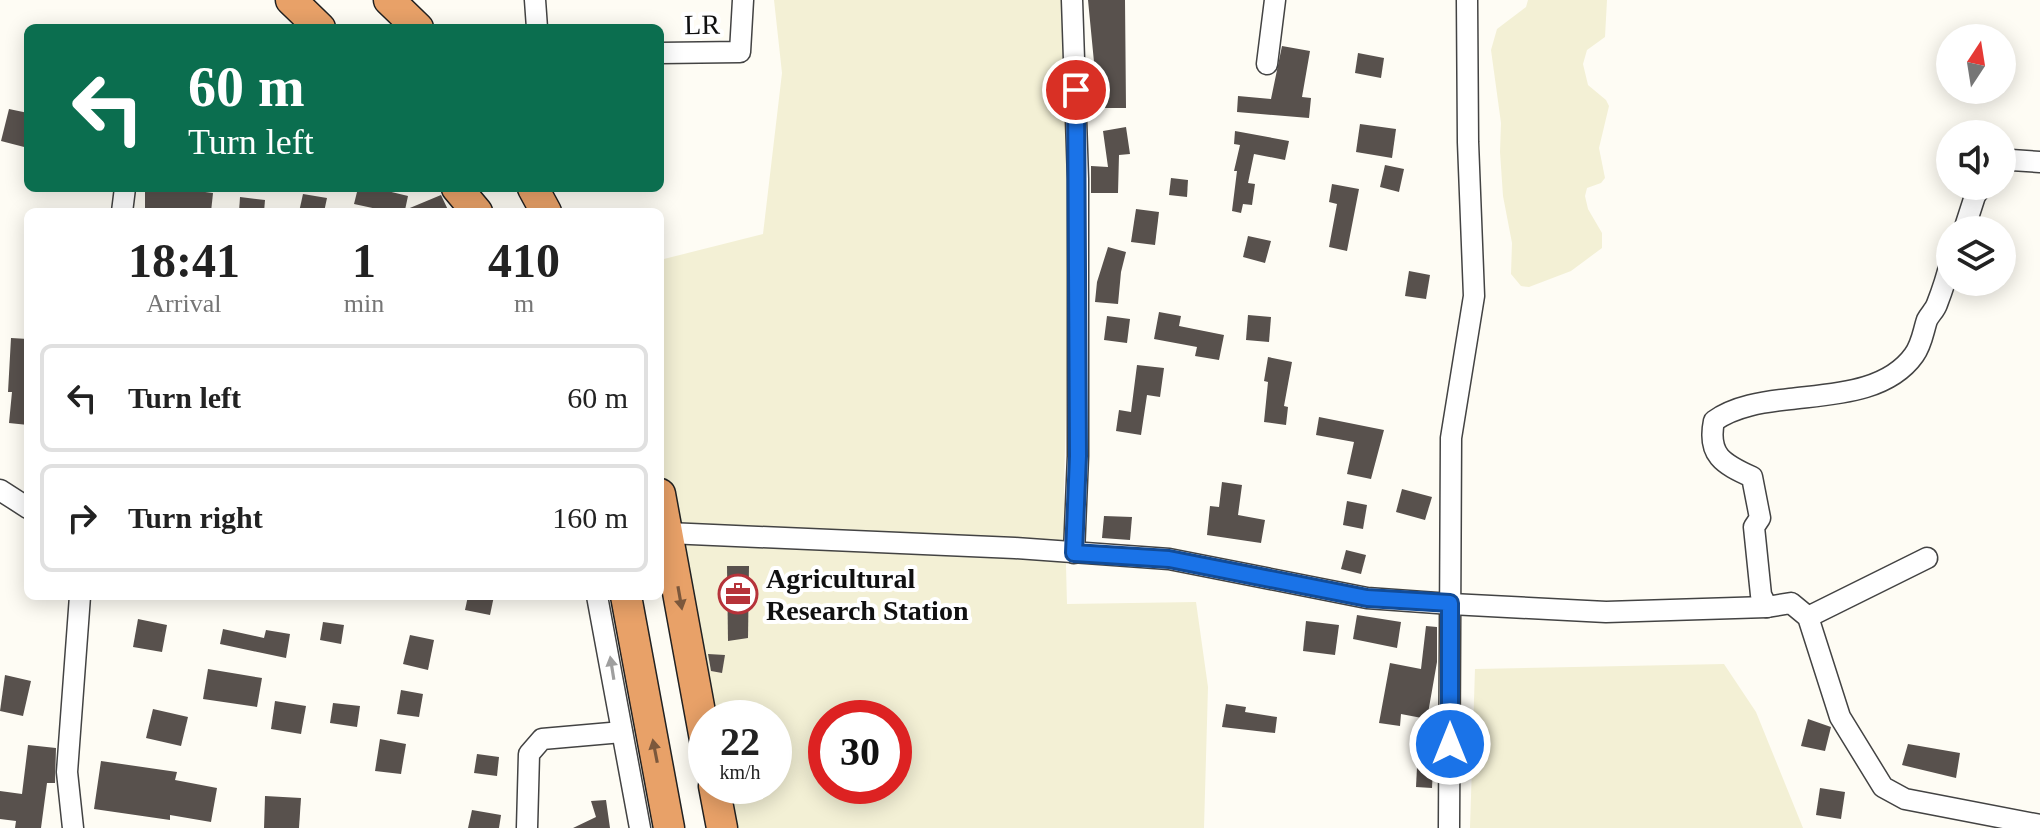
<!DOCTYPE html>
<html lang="en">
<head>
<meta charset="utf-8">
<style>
	body { margin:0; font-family:Georgia,serif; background:#f6f6f6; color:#222; height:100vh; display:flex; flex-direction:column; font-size:30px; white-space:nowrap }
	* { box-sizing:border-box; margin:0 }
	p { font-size:26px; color:#767676 }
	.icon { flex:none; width:44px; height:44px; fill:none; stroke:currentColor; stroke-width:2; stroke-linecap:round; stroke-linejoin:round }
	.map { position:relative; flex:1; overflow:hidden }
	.drawer { position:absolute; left:24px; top:208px; width:640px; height:392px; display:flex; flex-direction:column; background:#fff; border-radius:12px; box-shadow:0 4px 20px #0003 }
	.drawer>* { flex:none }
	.guide { position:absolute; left:24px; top:24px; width:640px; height:168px; border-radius:12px; box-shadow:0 4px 20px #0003; background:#0b6e4f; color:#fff; overflow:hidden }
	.needle { width:52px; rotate:12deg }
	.controls { position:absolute; left:1936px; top:24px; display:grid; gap:16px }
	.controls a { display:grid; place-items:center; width:80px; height:80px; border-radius:50%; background:#fff; box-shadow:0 4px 20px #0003; font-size:40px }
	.speed { position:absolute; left:688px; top:700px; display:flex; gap:16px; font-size:40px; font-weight:700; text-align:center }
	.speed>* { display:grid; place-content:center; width:104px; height:104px; border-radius:50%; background:#fff; box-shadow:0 4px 20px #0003; line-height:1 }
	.speed small { font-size:20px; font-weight:400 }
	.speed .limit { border:12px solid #d22; background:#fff; color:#111 }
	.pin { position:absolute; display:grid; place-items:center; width:68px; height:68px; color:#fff; margin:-34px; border:4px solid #fff; border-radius:50%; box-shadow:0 2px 8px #0007 }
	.me { position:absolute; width:88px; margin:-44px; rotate:0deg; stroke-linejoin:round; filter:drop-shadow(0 0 6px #0008) }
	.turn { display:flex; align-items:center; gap:28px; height:168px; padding:0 32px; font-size:36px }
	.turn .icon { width:104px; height:104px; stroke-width:2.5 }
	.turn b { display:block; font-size:56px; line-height:68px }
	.eta { display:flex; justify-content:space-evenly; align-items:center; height:136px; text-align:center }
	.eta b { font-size:48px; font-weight:600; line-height:56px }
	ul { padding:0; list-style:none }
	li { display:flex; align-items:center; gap:24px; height:108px; margin:0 16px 12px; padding:0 16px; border:4px solid #e0e0e0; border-radius:12px }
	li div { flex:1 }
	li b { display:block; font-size:30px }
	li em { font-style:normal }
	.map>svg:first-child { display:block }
	.farmland { fill:#f3f0d5; fill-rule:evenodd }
	.building { fill:#58514d }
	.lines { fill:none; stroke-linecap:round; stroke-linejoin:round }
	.minor-casing { stroke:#434343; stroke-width:23 }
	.highway-casing { stroke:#212121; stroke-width:33 }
	.minor { stroke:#fff; stroke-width:20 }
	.highway { stroke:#e8a168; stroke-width:30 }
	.oneway { fill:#7c583c }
	.oneway2 { fill:#9f9f9f }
	.route-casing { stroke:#114b97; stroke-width:20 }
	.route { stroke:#1a73e8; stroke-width:14 }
	.labels { text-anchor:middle; stroke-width:8; stroke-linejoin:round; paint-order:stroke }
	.street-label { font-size:28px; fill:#101010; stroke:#fff }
	.poi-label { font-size:28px; font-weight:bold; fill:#101010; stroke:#fff; text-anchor:start }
</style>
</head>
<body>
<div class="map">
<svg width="2040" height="828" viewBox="0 0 2040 828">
	<rect width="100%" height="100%" fill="#fefcf4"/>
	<g class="farmland">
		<path d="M774,0H1062L1070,250L1064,488L1067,604L1196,602L1208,687L1204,828H724L718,786H774V718H706L660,510V260L763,234L782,73ZM826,718H894V786H826Z"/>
		<path d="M1528,0H1607L1605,37L1587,50L1583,64L1588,85L1606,100L1609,106L1599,148L1605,178L1601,183L1587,188L1585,196L1588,209L1602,233V248L1571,271L1529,287L1521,286L1511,274L1512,243L1503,196L1500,152L1501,123L1491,50L1497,29L1526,7Z"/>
		<path d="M1724,664L1756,712L1803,828H1470L1475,669Z"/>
	</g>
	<g class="building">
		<path d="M1088,0H1125L1126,108H1091V62H1094Z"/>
		<path d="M1282,46L1310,51L1302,97L1311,98L1309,118L1237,112L1238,96L1271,99Z"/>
		<path d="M1358,53L1384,58L1381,78L1355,73Z"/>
		<path d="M9,109L28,113V148L1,141Z"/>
		<path d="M1360,124L1396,129L1392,158L1356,152Z"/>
		<path d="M1126,127L1130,154L1119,155L1118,193H1091V166L1108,167L1103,131Z"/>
		<path d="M1235,131L1289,141L1285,160L1254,154L1248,183L1255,184L1252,205L1243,204L1241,213L1232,211L1237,171H1234L1240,145L1234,144Z"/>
		<path d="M1385,165L1404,169L1399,192L1380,187Z"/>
		<path d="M1171,178L1188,180L1187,197L1169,195Z"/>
		<path d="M1332,184L1359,189L1347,251L1329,247L1337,204L1329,202Z"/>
		<path d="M145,188H174L213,193L211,212L145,208Z"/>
		<path d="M358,188H375L408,196L405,210L441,195L449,212H391L354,204Z"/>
		<path d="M303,194L327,198L324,212H299Z"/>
		<path d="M240,197L265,200L264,212H239Z"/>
		<path d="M1136,209L1159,212L1155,245L1131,242Z"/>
		<path d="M1248,236L1271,241L1265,263L1243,257Z"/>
		<path d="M1108,247L1126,252L1121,272L1118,304L1095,302L1097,282Z"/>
		<path d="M1409,271L1430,275L1426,299L1405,296Z"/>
		<path d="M1159,312L1181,316L1179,326L1224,335L1219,360L1195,356L1197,347L1154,339Z"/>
		<path d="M1248,315L1271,317L1269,342L1246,340Z"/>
		<path d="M1107,316L1130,319L1127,343L1104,340Z"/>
		<path d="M11,338L28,339V425L9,423L12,392H8Z"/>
		<path d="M1268,357L1292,362L1284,406L1288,407L1286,425L1264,422L1268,382L1264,381Z"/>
		<path d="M1137,365L1164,368L1160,397L1147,395L1141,435L1116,431L1119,410L1131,412Z"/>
		<path d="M1319,417L1384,430L1371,479L1347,474L1354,442L1316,435Z"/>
		<path d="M1222,482L1242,485L1238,515L1265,520L1261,543L1207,535L1210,506L1219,507Z"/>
		<path d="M1402,489L1432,497L1425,520L1396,512Z"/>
		<path d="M1347,501L1367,505L1363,529L1343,525Z"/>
		<path d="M1104,516L1132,517L1130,540L1102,538Z"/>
		<path d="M1346,550L1366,555L1361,574L1341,569Z"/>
		<path d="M727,566H749L748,638L728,641Z"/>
		<path d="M468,596H494L490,615L465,610Z"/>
		<path d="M1357,615L1401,622L1397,648L1353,639Z"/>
		<path d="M138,619L167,625L162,652L133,647Z"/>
		<path d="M1306,621L1339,625L1335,655L1303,651Z"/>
		<path d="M323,622L344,625L341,644L320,640Z"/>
		<path d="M1426,626L1437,627V662L1427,719L1401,714L1400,726L1379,723L1390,663L1421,669Z"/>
		<path d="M223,629L264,638L266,630L290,634L286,658L220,644Z"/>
		<path d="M410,635L434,640L428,670L403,664Z"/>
		<path d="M708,654L725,655L722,673L711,671Z"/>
		<path d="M208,669L262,678L257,707L203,699Z"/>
		<path d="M5,675L31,681L23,716L0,711Z"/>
		<path d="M401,690L423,694L419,717L397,714Z"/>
		<path d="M275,701L306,706L301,734L271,729Z"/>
		<path d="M333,703L360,706L357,727L330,723Z"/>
		<path d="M1226,704L1246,707L1245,712L1277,717L1275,733L1222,727Z"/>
		<path d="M153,709L188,717L181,746L146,738Z"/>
		<path d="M1808,719L1831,727L1825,751L1801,746Z"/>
		<path d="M380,739L406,744L401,774L375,771Z"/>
		<path d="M1908,744L1960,753L1956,778L1902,765Z"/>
		<path d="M28,745L56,748L55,783H47L41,828H15L16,821L0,819V791L22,794Z"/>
		<path d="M477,754L499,757L497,776L474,773Z"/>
		<path d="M101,761L177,772L175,780L217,788L211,822L170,815V820L94,809Z"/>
		<path d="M1417,767L1433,768L1432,788L1416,787Z"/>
		<path d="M1820,788L1845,792L1841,819L1816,815Z"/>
		<path d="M265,796L301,798L299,828H264Z"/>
		<path d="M606,800L610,828H573L596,817L591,801Z"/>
		<path d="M472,810L501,815L499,828H468Z"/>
	</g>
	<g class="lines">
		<defs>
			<g id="minor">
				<path d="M535,0L537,28"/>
				<path d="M1072,0L1078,179V456L1074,553"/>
				<path d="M660,53L740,52L743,0"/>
				<path d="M1267,64L1275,0"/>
				<path d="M2002,165L2011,160L2040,162"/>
				<path d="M122,212L125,188"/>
				<path d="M1964,230L1975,196L1982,186"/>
				<path d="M0,490L28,508"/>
				<path d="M668,533L1015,548L1169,559L1367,598L1451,604L1606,612L1767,607L1791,603L1808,617L1840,717L1883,787L1905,799L2040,825"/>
				<path d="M597,596L640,828"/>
				<path d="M1767,607L1761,595L1754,527L1760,518L1752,477C1723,464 1707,455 1714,421C1735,406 1763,402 1790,399C1831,394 1887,393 1914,355C1922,344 1923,332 1927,320C1930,314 1935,310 1937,304C1942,291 1947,276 1950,263"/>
				<path d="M1808,617L1927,558"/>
				<path d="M73,828L67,772L80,596"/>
				<path d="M527,828L529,754L542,739L622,732"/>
				<path d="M1449,828L1451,438L1474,296L1468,142L1467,0"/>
			</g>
			<g id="highway">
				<path d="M291,0L320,28"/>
				<path d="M389,0L418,28"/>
				<path d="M457,188L477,212"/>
				<path d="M533,188L546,212"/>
				<path d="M660,494L706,745"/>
				<path d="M626,596L669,828"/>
				<path d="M714,786L722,828"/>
			</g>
		</defs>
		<use href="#minor" class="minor-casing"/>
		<use href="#highway" class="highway-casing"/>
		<use href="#minor" class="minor"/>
		<use href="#highway" class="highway"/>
	</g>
	<defs><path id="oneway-solid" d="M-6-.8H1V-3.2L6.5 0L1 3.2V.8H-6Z" transform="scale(2)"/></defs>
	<g class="oneway">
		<use href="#oneway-solid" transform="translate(680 598) rotate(80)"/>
		<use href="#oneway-solid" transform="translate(655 751) rotate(-101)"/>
	</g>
	<use class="oneway2" href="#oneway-solid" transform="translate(612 668) rotate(-99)"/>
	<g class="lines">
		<defs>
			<path id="route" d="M1076,90L1078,456L1074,553L1169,559L1367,598L1450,603V744"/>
		</defs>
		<use href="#route" class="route-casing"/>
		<use href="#route" class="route"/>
	</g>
	<defs>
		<symbol id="office-ring" viewBox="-11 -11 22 22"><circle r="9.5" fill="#fff" stroke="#b6333a" stroke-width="1.5"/><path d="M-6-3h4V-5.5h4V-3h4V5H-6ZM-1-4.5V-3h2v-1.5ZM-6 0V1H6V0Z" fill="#b6333a"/></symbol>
	</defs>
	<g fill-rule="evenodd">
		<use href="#office-ring" x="716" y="572" width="44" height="44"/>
	</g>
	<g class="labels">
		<g class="street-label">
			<text transform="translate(702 24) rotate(-1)" y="10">LR</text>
		</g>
		<g class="poi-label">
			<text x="766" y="588">Agricultural<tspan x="766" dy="32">Research Station</tspan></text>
		</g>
	</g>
</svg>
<div class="controls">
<a><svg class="needle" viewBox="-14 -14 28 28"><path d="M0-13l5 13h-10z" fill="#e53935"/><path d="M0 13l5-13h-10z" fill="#767676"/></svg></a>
<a><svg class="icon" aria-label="sound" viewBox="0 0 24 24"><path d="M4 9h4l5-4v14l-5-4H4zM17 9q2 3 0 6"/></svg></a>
<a><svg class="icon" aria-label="layers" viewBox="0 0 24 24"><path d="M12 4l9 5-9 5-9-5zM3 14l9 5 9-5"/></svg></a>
</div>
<div class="speed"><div>22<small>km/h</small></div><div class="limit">30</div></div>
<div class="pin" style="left:1076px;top:90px;background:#d93025"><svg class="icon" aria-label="arrive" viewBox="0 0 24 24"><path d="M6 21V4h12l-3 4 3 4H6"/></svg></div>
<svg class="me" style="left:1450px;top:744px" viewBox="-20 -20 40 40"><circle r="17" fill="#1a73e8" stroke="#fff" stroke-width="3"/><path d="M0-11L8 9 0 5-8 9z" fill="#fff"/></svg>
<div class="guide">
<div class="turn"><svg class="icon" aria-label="left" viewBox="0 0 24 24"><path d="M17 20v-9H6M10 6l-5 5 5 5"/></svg><div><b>60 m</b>Turn left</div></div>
</div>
<section class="drawer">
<div class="eta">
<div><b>18:41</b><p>Arrival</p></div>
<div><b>1</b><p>min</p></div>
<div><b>410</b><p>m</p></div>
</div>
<ul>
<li><svg class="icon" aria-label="left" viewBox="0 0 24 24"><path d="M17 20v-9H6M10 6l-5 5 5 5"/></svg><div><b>Turn left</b></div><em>60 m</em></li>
<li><svg class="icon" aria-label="right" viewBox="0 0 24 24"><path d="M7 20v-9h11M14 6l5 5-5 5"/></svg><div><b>Turn right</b></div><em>160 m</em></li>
</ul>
</section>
</div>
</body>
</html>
